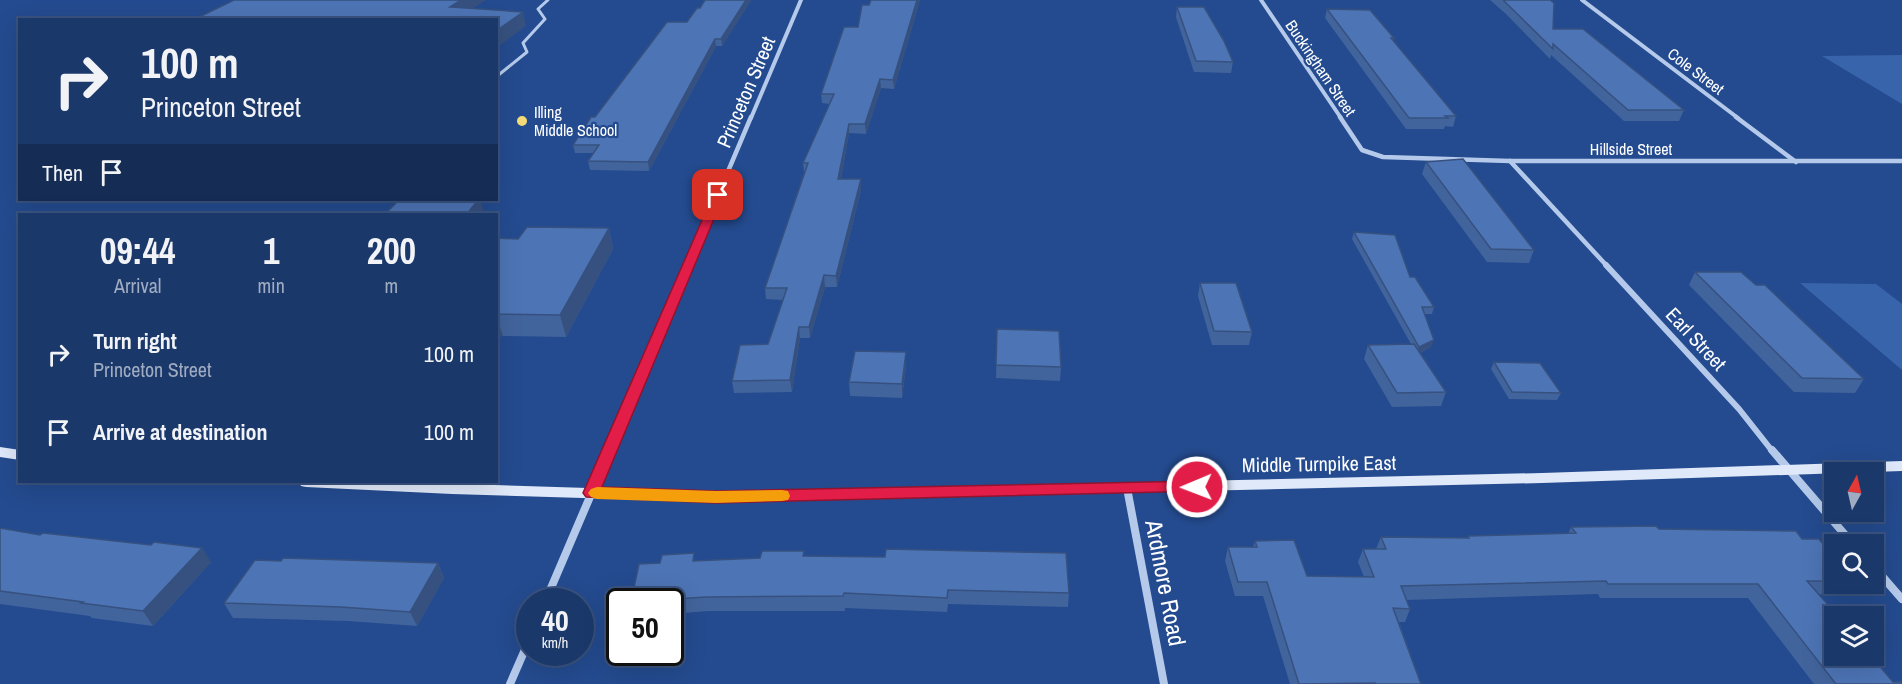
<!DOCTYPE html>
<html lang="en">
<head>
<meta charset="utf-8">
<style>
	body { margin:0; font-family:"Archivo Narrow",sans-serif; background:#284373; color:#f1f3f6; height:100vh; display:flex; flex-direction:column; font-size:22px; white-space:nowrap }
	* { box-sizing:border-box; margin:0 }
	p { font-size:20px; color:#a0acc1 }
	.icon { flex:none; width:33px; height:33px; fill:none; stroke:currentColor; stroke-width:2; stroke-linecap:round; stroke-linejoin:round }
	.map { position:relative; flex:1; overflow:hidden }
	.details { position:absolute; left:18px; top:213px; width:480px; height:270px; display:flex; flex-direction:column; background:#1b386b; border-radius:0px; box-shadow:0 6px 24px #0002,0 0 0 2px #39527e }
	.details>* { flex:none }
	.banner { position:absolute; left:18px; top:18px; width:480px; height:183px; border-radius:0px; box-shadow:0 6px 24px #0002,0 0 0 2px #39527e; background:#1b386b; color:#f1f3f6; overflow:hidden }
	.needle { width:39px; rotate:8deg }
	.fabs { position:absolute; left:1824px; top:462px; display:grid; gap:12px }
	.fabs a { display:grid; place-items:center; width:60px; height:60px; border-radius:0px; background:#1b386b; box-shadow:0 6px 24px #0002,0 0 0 2px #39527e; font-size:30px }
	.speed { position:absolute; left:516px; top:588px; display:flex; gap:12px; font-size:30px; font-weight:700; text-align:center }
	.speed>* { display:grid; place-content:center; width:78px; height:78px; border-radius:50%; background:#1b386b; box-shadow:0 6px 24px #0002,0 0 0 2px #39527e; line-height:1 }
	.speed small { font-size:15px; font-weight:400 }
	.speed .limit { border:3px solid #111; border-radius:9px; background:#fff; color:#111 }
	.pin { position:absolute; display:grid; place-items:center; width:51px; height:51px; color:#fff; margin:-26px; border-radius:12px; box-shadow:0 3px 9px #0006 }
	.me { position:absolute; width:66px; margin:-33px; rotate:269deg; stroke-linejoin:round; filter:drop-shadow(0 0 4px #0008) }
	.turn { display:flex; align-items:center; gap:21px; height:126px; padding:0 24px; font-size:27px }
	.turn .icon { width:78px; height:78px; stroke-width:2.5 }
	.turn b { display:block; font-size:42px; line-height:51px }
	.then { display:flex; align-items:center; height:57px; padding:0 24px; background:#0003; gap:12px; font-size:22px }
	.eta { display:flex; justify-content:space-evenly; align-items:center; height:102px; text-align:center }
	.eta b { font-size:36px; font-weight:800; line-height:42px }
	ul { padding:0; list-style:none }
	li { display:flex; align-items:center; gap:18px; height:78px; padding:0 24px }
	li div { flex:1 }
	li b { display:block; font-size:22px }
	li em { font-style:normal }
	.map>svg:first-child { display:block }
	.green { fill:#3864ac }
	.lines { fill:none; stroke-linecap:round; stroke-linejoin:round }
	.lane { stroke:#b5caeb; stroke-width:3 }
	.street-far3 { stroke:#b5caeb; stroke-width:4 }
	.street-far2 { stroke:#b5caeb; stroke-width:4.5 }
	.street-far1 { stroke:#b5caeb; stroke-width:6 }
	.street { stroke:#b5caeb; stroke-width:8 }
	.secondary { fill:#e0e9f9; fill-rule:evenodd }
	.wall { fill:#42649c }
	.shaded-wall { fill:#36517f }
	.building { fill:#4d74b5; stroke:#36517f; stroke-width:1.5 }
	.route { fill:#e11d48; stroke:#92132f; stroke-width:1.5 }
	.slow { fill:#f59e0b }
	.poi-dot { fill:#f6da78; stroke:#244b8f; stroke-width:2 }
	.labels { text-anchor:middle; stroke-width:4.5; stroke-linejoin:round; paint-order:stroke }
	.far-street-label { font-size:16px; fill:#fff; stroke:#244b8f }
	.far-poi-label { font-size:16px; fill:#fff; stroke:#244b8f; text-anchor:start }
	.street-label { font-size:20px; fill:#fff; stroke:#244b8f }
	.near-street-label { font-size:24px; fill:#fff; stroke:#244b8f }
</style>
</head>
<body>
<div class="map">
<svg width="1902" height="684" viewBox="0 0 1902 684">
	<rect width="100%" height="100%" fill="#244b8f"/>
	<g class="green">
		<path d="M1902,55V104L1822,56Z"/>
		<path d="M1800,283L1876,284L1902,304V370Z"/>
	</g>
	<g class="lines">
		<path class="lane" d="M496,77L527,52L523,43L545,19L538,9L548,0"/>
		<g class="street-far3">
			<path d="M1261,0L1341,118"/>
			<path d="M1582,0L1738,118"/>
			<path d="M751,118L801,0"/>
		</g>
		<g class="street-far2">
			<path d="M1340,117L1362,150L1383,157L1510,161H1902"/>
			<path d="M1736,117L1796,162"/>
			<path d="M1510,161L1607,266"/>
			<path d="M688,266L751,117"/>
		</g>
		<g class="street-far1">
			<path d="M1606,265L1739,409L1773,452"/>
			<path d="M609,452L688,265"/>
		</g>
		<g class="street">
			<path d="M1772,450L1853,544"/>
			<path d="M1127,488L1164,684"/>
			<path d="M1874,567L1902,599"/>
			<path d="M545,602L610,450"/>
			<path d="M510,684L530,638"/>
		</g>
		<g class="secondary">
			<path d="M0,447L20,450V460L0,457Z"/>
			<path d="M1902,461V471L1542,483L716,502L452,494L306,487L301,486L299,482H401L716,492L1542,473Z"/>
		</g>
	</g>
	<g class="wall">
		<path d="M705,0H751L722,46H716L649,171L590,170L588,161L594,153H575L573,145L595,117L700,8Z"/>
		<path d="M920,0L894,89L881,88L866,134L849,133L841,179H861V190L837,287H825L810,338H800L792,392L734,393L732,381L768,344L783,300L766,299L765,288L804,173L803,163L830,104L822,103L821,94L858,27L869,5Z"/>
		<path d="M1490,0H1550L1553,29L1684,110L1679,121H1624L1551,55L1550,59L1506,14Z"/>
		<path d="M1177,7L1233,62L1231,73L1194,72L1176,17Z"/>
		<path d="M1327,9L1394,38L1393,41L1456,116L1453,127L1445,126L1444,129H1406L1325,18Z"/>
		<path d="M1426,162L1534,250L1529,263L1487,262L1422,174Z"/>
		<path d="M609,228L613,249L566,337L503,336L496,337V238L518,239Z"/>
		<path d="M1354,232L1410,277L1434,307L1432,314H1424L1431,347L1420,353L1446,392L1441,406L1392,407L1364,359L1368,345L1411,344L1352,239Z"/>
		<path d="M1695,272L1864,379L1855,393L1794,392L1689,285Z"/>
		<path d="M1200,283L1252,332L1249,345H1212L1198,296Z"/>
		<path d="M997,329L1061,367L1060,381L996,378Z"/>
		<path d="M1494,362L1561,393L1557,400L1509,399L1491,369Z"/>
		<path d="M906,366L902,398L850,396L849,382Z"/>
		<path d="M1571,527L1659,529L1802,539L1834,557V584H1845L1840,590L1832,589L1828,595L1819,594L1893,682L1902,684H1814L1748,598H1600L1598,594L1406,600L1410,609L1405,622H1399L1421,684H1290L1263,596H1235L1225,561L1228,547H1253L1255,541L1307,576L1364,577L1358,562L1363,549H1376L1381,537L1467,538L1468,536L1568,534Z"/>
		<path d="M0,528L40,535L211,562L153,626L92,618L90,616L0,604Z"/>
		<path d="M805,556L1069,593L1068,607L948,604L947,612L845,608V611H709L670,614V602H631Z"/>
		<path d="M438,563L444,578L417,626L348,621L233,618L224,603Z"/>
	</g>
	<g class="shaded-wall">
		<path d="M461,0H486L456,20L450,7Z"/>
		<path d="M746,0H751L722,46L721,39Z"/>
		<path d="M917,0H920L894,89L893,80Z"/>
		<path d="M523,12L526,26L496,48V31Z"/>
		<path d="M715,39L716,46L649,171L648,162Z"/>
		<path d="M880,79L881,88L866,134L865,124Z"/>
		<path d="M849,124V133L839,190L838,179Z"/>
		<path d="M861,179V190L837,287L836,276Z"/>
		<path d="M478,200H480L485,214H467Z"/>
		<path d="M609,228L613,249L566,337L560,315Z"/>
		<path d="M824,275L825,287L810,338L809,327Z"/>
		<path d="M496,315L503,336L496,337Z"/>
		<path d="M799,327L800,338L792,392L790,380Z"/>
		<path d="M1434,340L1431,347L1417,354L1419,347Z"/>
		<path d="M906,352V366L902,398V384Z"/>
		<path d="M202,548L211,562L153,626L143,611Z"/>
		<path d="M438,563L444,578L417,626L410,612Z"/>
	</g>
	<g class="building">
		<path d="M234,0H461L450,7L523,12L496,31V20H193Z"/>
		<path d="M705,0H746L721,39H715L648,162L588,161L599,145H573L591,117H595L667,22H687L697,8H700Z"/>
		<path d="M871,0H917L893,80L880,79L865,124H849L838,179H861L836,276L824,275L809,327H799L790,380L732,381L740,345L768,344L787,288H765L808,163H803L834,94H821L844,27H858L862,5H869Z"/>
		<path d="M1503,0H1550L1554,3L1553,29H1583L1684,110H1628L1553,44V49Z"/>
		<path d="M1177,7H1204L1224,41L1233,62L1196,61Z"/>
		<path d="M1327,9L1370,10L1394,38H1391L1456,116H1445L1448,118H1409Z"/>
		<path d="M1463,159L1534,250L1491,249L1426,162Z"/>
		<path d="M399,200H478L467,214H385Z"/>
		<path d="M527,227L609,228L560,315L496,314V238L518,239Z"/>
		<path d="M1354,232L1395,235L1410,277H1415L1434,307H1422L1434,340L1419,347Z"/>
		<path d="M1695,272H1741L1756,285H1765L1864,379L1802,378Z"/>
		<path d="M1200,283H1236L1252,332L1214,331Z"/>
		<path d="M997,329L1059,331L1061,367L996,365Z"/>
		<path d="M1414,344L1446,392L1397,393L1368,345Z"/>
		<path d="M855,351L906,352L902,384L849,382Z"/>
		<path d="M1494,362L1540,363L1561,393L1512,392Z"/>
		<path d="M1656,526L1659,529L1796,531L1802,539H1819L1834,557V581H1807L1838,616H1834V656H1871L1893,682H1902V684H1836L1758,584H1608L1606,581L1401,586L1410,609L1393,608L1421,684H1376L1375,683L1299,684L1267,582H1238L1228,547H1257L1255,541L1294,540L1307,576L1374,577L1363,549H1386L1381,537L1469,538L1468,536L1576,533L1571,527Z"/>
		<path d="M0,528L40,535L43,533L151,545L154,542L202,548L143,611L81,603L83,602L0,591Z"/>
		<path d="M886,549L1066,553L1069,593L948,590L947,598L844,593L843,596L706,597L631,602L639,564L660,563L662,555L694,553L693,561L760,558L762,551H804L803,556L885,557Z"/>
		<path d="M283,558L438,563L410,612L341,607L224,603L255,560L281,561Z"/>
	</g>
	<path class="route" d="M718,192L724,195L602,487L716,491L1197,481L1202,483L1205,487L1202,491L716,503L586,497L583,493L713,195Z"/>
	<path class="slow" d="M597,487L716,491L782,490L788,491L790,496L788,500L782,501L716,503L597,499L591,497L588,493L591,489Z"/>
	<circle class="poi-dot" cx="522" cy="121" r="6"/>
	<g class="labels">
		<g class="far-street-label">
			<text transform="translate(1321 68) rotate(56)" y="6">Buckingham Street</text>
			<text transform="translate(1696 71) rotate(37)" y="6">Cole Street</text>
			<text x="1631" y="155">Hillside Street</text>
		</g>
		<g class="far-poi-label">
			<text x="534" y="118">Illing<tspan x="534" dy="18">Middle School</tspan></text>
		</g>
		<g class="street-label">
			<text transform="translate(746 92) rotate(-67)" y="7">Princeton Street</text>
			<text transform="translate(1696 339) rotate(47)" y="7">Earl Street</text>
			<text transform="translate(1319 464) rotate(-1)" y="7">Middle Turnpike East</text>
		</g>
		<g class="near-street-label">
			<text transform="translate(1165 583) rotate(79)" y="8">Ardmore Road</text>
		</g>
	</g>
</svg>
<div class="fabs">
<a><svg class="needle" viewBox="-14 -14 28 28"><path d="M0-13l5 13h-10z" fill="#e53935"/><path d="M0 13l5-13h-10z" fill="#a0acc1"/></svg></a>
<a><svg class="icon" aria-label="search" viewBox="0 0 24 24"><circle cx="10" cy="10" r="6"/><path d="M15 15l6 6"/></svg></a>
<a><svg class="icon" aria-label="layers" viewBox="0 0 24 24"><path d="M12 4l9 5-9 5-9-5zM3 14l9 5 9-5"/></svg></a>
</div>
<div class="speed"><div>40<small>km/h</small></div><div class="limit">50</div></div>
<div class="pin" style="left:718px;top:195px;background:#d93025"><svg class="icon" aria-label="arrive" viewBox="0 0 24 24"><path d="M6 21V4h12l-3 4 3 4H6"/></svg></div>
<svg class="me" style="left:1197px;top:487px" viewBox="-20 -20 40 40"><circle r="17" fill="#e11d48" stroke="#fff" stroke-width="3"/><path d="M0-11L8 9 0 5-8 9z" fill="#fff"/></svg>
<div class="banner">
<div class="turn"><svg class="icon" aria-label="right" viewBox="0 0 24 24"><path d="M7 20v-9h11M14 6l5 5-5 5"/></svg><div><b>100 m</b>Princeton Street</div></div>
<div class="then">Then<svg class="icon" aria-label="arrive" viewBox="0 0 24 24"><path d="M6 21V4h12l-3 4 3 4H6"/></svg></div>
</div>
<section class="details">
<div class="eta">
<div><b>09:44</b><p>Arrival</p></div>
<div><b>1</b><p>min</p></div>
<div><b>200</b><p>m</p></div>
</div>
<ul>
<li><svg class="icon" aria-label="right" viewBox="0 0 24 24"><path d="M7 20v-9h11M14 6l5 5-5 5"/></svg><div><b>Turn right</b><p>Princeton Street</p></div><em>100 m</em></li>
<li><svg class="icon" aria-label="arrive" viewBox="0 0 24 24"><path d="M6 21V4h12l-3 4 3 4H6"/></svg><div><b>Arrive at destination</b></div><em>100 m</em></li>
</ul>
</section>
</div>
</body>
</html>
